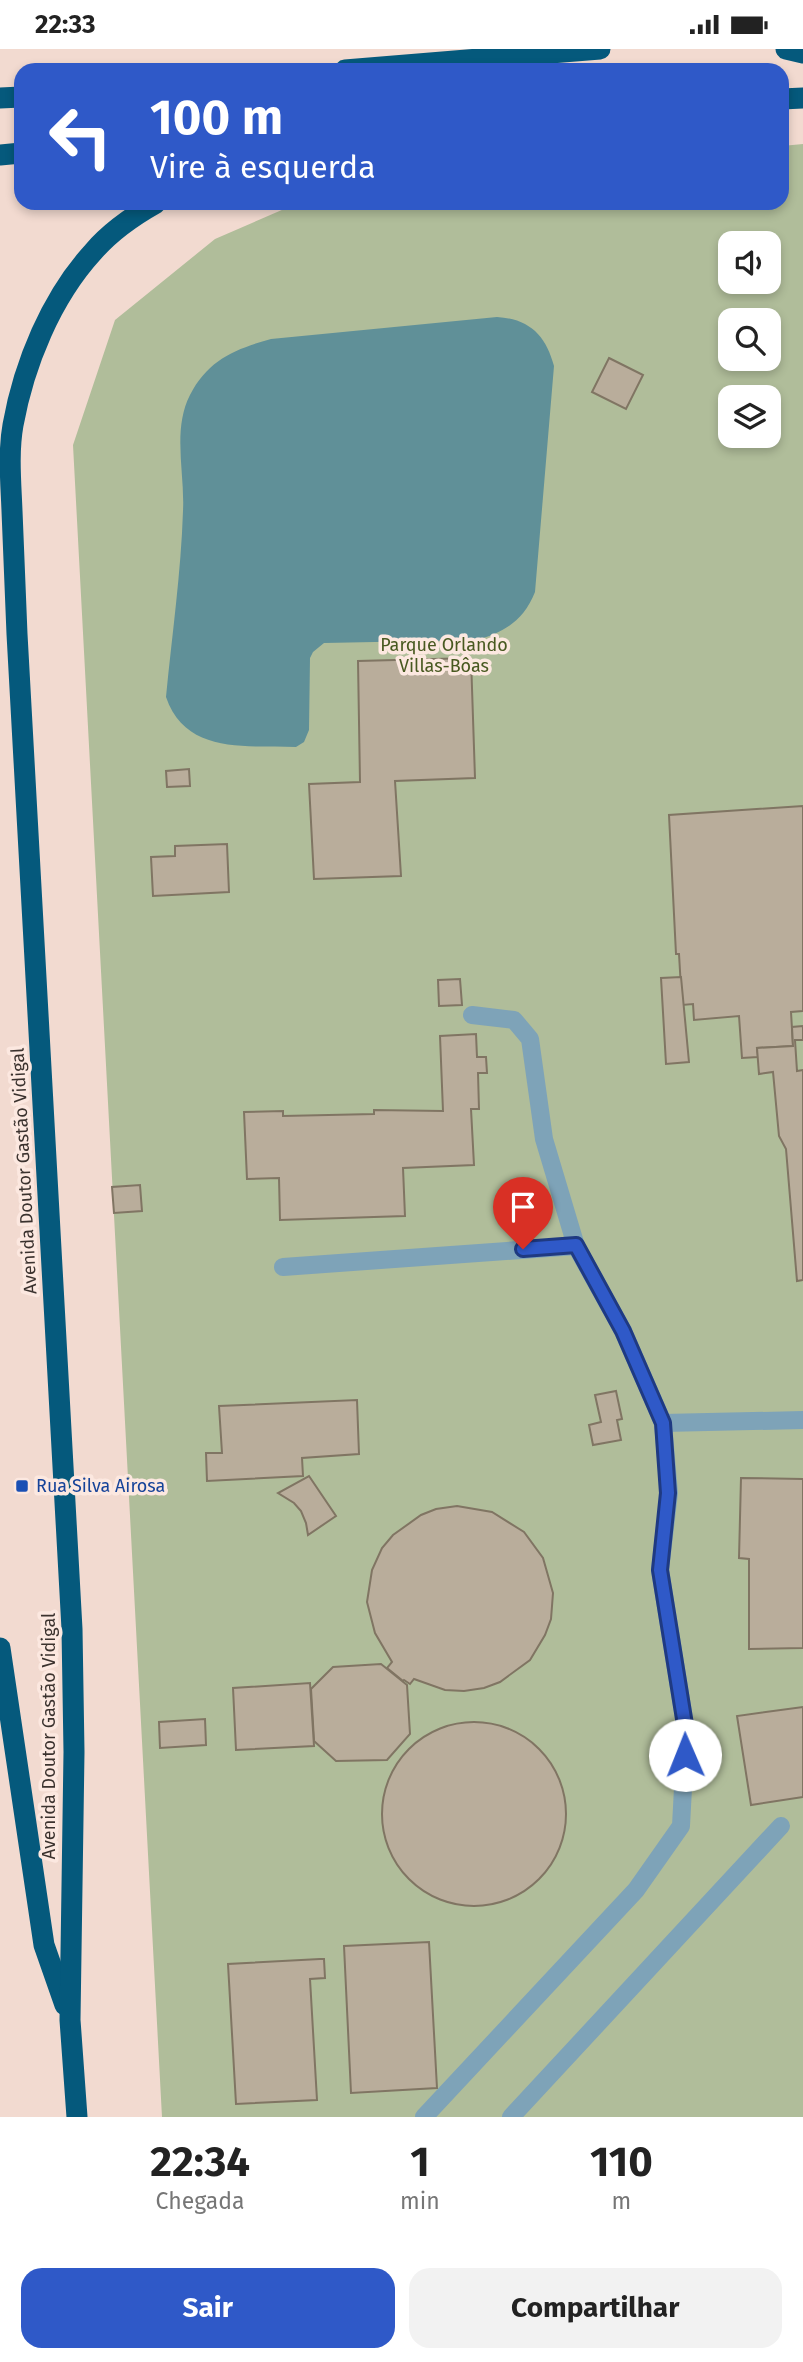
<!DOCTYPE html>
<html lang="pt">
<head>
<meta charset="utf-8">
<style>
	body { margin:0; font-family:"Fira Sans",sans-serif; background:#f2f2f2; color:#222; height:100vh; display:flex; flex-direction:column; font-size:26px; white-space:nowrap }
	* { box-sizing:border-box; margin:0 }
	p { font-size:23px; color:#767676 }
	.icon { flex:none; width:38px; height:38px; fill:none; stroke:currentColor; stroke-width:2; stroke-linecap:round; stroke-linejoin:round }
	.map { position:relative; height:2068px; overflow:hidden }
	.details { display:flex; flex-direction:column; background:#fff; flex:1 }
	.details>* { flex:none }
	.top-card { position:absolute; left:14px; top:14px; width:775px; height:147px; border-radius:21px; box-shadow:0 4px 10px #0003; background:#2f59c8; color:#fff; overflow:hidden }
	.tools { position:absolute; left:718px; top:182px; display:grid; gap:14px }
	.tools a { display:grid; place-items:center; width:63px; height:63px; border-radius:14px; background:#fff; box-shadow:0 4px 10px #0003; font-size:35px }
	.pin { position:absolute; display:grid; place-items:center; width:60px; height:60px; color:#fff; margin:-72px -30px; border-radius:50% 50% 50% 0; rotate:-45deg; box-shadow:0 0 7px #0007 }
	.pin .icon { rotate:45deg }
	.me { position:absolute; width:77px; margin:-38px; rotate:359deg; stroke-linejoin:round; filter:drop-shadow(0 0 5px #0008) }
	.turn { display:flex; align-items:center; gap:24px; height:147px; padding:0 21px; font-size:32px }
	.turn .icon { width:91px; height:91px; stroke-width:2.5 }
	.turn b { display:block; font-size:49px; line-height:60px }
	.eta { display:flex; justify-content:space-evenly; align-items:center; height:119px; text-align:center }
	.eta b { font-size:42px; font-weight:700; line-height:49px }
	.button { display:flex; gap:14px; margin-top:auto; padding:14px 21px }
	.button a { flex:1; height:80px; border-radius:21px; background:#2f59c8; color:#fff; font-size:28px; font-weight:700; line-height:80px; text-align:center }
	.button a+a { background:#f2f2f2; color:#222 }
	.status { display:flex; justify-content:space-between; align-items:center; height:49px; padding:0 35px; background:#fff; direction:ltr }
	.status svg { height:19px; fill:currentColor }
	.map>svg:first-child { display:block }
	.green { fill:#b0bd9a; fill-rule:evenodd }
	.water { fill:#609098 }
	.building { fill:#b9ad9b; stroke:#807563; stroke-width:2 }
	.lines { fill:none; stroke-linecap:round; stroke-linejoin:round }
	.minor { stroke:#7ea3b8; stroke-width:18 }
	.highway { stroke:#05597c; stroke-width:21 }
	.route-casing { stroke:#1f3a82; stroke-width:18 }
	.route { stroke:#2f59c8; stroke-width:12 }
	.transit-dot { fill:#1a4fb4; stroke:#fce8e0; stroke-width:2.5 }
	.labels { text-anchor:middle; stroke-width:7; stroke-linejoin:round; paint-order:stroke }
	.park-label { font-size:18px; fill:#485920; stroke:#fce8e0 }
	.street-label { font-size:18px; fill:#3b322e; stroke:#fce8e0 }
	.transit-label { font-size:18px; fill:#164399; stroke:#fce8e0; text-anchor:start }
</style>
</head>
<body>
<div class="status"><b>22:33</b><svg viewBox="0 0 49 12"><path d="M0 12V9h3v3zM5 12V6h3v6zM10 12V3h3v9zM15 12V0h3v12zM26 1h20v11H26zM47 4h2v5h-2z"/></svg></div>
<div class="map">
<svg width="803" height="2068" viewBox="0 0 803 2068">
	<rect width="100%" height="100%" fill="#f2dad0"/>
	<path class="green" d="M803,95V2068H162L73,396L115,271L215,190L298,154H782V97ZM730,194H768V233H730ZM730,271H768V310H730ZM730,348H768V387H730Z"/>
	<path class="water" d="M497,268C530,270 546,287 554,317L535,543C524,571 505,583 477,591L324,594L313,603L310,609L309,681L304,693L296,698C246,696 186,706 166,648C172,586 181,524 183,462C185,424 172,381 190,346C208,311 235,300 271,290Z"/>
	<g class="building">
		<path d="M609,309L643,326L626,360L592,343Z"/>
		<path d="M471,609L475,729L395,732L401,827L314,830L309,735L360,733L358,612Z"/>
		<path d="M189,720L190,737L167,738L166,722Z"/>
		<path d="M803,757V962L791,963L793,997L757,999L758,1008L742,1009L739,967L694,971L693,955L682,956L679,905H676L669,766Z"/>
		<path d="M227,795L229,843L153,847L151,808L175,807V797Z"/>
		<path d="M681,928L689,1013L666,1015L661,929Z"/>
		<path d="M460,930L462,956L439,957L438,931Z"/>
		<path d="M803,977V991H795L797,1022L803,1021V1231L797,1232L786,1100L779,1087L773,1023L759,1025L757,999L793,997L792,978Z"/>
		<path d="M476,985L477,1008H486L487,1024H478L479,1060H471L474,1116L403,1119L405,1167L280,1171L279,1129L247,1130L244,1063L283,1062V1067L374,1065V1061L443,1062L440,987Z"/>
		<path d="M140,1136L142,1162L114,1164L112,1138Z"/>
		<path d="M616,1342L622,1370L617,1371L621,1391L593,1396L589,1376L601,1373L595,1346Z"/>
		<path d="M357,1351L359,1405L302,1409L303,1427L207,1432L206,1404H222L219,1357Z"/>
		<path d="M309,1427L336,1467L308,1486L306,1474L301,1462L294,1454L278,1444Z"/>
		<path d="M741,1429L803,1430V1599L749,1600V1510L739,1509Z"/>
		<path d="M457,1457L492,1463L524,1483L543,1509L553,1544L551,1570L545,1586L530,1611L500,1633L484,1639L464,1642L445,1641L414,1630L410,1635L404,1631L403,1632L387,1619L392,1613L375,1584L367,1553L372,1521L382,1499L393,1486L421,1466L436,1460Z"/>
		<path d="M381,1615L407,1636L410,1685L387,1711L336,1712L314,1692L311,1640L333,1618Z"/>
		<path d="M310,1634L314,1697L236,1701L233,1639Z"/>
		<path d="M803,1658V1748L751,1756L737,1667Z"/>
		<path d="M205,1670L206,1696L160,1699L159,1673Z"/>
		<circle cx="474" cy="1765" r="92"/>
		<path d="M429,1893L437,2039L351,2044L344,1897Z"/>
		<path d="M320,1910H324L325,1929L310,1930L317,2051L236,2055L228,1915Z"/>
	</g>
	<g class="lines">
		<g class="minor">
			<path d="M283,1218L576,1197"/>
			<path d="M663,1374L803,1371"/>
			<path d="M424,2068L636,1841L681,1777L686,1682L660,1521L669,1444L663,1374L623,1282L576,1197L544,1090L530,990L514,971L472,966"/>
			<path d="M511,2068L781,1777"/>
		</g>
		<g class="highway">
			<path d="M786,0L803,4"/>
			<path d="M345,21L600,0"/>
			<path d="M0,49L21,48"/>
			<path d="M782,50L803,49"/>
			<path d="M0,106L21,104"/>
			<path d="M0,1599L44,1896L65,1956"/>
			<path d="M77,2068L70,1971L74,1703L72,1580L17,585C15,544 14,503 12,462C11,435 8,404 13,376C24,315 51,249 93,203C110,183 133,167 156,154"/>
		</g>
	</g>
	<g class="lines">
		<defs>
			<path id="route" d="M523,1200L576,1196L623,1282L663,1374L668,1444L660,1521L686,1682L685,1706"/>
		</defs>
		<use href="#route" class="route-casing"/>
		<use href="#route" class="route"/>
	</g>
	<rect class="transit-dot" x="15" y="1430" width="14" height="14" rx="3.5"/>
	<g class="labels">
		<g class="park-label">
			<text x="444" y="602">Parque Orlando<tspan x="444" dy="21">Villas-Bôas</tspan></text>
		</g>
		<g class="street-label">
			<text transform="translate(24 1122) rotate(-93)" y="6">Avenida Doutor Gastão Vidigal</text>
			<text transform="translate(49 1687) rotate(-90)" y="6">Avenida Doutor Gastão Vidigal</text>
		</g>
		<g class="transit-label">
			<text x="36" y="1443">Rua Silva Airosa</text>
		</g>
	</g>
</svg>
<div class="tools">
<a><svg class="icon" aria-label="sound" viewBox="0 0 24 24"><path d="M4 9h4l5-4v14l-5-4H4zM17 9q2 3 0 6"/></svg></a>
<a><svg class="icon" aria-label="search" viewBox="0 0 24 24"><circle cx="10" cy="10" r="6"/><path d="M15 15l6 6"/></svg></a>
<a><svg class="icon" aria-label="layers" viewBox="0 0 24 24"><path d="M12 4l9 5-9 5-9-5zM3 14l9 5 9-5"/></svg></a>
</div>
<div class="pin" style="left:523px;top:1200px;background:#d93025"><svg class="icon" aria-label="arrive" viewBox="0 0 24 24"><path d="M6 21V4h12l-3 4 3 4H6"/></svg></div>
<svg class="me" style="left:685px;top:1706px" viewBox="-20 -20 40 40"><circle r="19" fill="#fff"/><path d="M0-13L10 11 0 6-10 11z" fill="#2f59c8"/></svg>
<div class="top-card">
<div class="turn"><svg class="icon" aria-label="left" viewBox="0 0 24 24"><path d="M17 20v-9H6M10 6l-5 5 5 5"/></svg><div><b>100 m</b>Vire à esquerda</div></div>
</div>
</div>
<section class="details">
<div class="eta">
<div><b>22:34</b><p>Chegada</p></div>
<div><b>1</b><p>min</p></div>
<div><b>110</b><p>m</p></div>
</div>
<div class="button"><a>Sair</a><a>Compartilhar</a></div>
</section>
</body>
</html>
